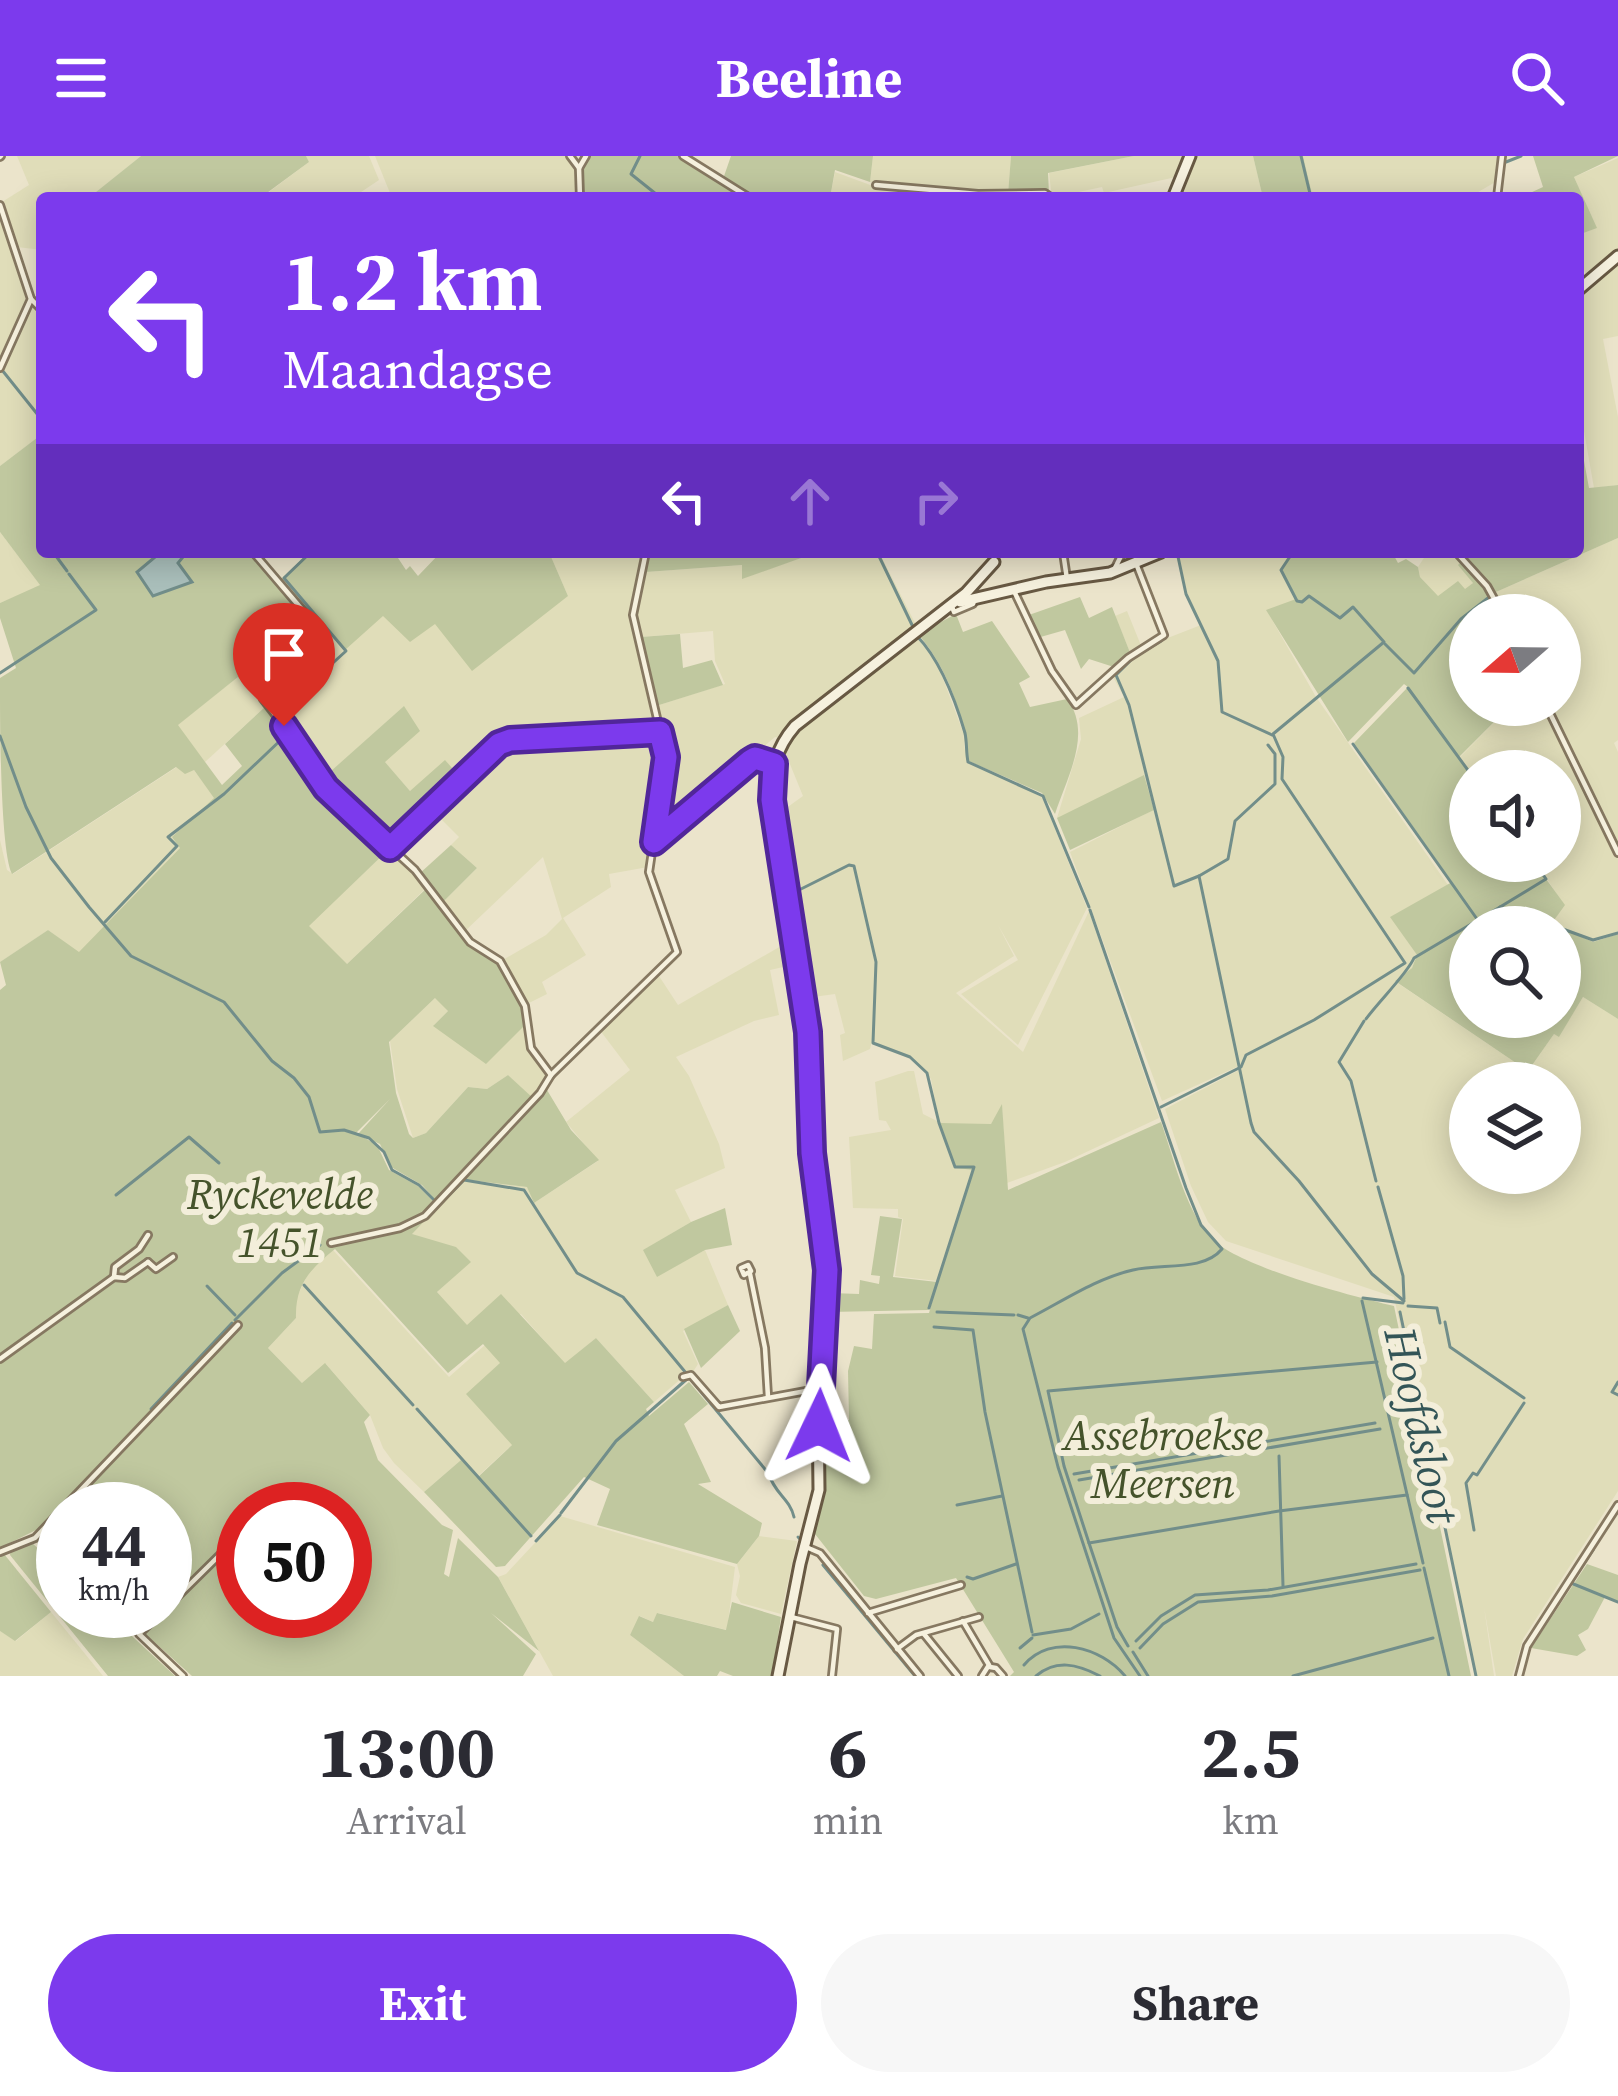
<!DOCTYPE html>
<html lang="en">
<head>
<meta charset="utf-8">
<style>
	body { margin:0; font-family:"Source Serif 4",serif; background:#f7f7f7; color:#2b2b33; height:100vh; display:flex; flex-direction:column; font-size:45px; white-space:nowrap }
	* { box-sizing:border-box; margin:0 }
	p { font-size:39px; color:#7c7c81 }
	.icon { flex:none; width:66px; height:66px; fill:none; stroke:currentColor; stroke-width:2; stroke-linecap:round; stroke-linejoin:round }
	.map { position:relative; height:1520px; overflow:hidden }
	.details { display:flex; flex-direction:column; background:#fff; flex:1 }
	.details>* { flex:none }
	.guide { position:absolute; left:36px; top:36px; width:1548px; height:366px; border-radius:12px; box-shadow:0 6px 30px #0003; background:#7c3aed; color:#fff; overflow:hidden }
	.needle { width:78px; rotate:250deg }
	.buttons { position:absolute; left:1449px; top:438px; display:grid; gap:24px }
	.buttons a { display:grid; place-items:center; width:132px; height:132px; border-radius:50%; background:#fff; box-shadow:0 6px 30px #0003; font-size:60px }
	.speed { position:absolute; left:36px; top:1326px; display:flex; gap:24px; font-size:60px; font-weight:700; text-align:center }
	.speed>* { display:grid; place-content:center; width:156px; height:156px; border-radius:50%; background:#fff; box-shadow:0 6px 30px #0003; line-height:1 }
	.speed small { font-size:30px; font-weight:400 }
	.speed .limit { border:18px solid #d22; background:#fff; color:#111 }
	.pin { position:absolute; display:grid; place-items:center; width:102px; height:102px; color:#fff; margin:-123px -51px; border-radius:50% 50% 50% 0; rotate:-45deg; box-shadow:0 0 12px #0007 }
	.pin .icon { rotate:45deg }
	.me { position:absolute; width:132px; margin:-66px; rotate:2deg; stroke-linejoin:round; filter:drop-shadow(0 0 9px #0008) }
	.turn { display:flex; align-items:center; gap:42px; height:252px; padding:0 48px; font-size:54px }
	.turn .icon { width:156px; height:156px; stroke-width:2.5 }
	.turn b { display:block; font-size:84px; line-height:102px }
	.lanes { display:flex; align-items:center; height:114px; padding:0 48px; background:#0003; justify-content:center; gap:60px; direction:ltr }
	.lanes .off { opacity:.35 }
	.eta { display:flex; justify-content:space-evenly; align-items:center; height:204px; text-align:center }
	.eta b { font-size:72px; font-weight:700; line-height:84px }
	.primary-button { display:flex; gap:24px; margin-top:auto; padding:24px 48px }
	.primary-button a { flex:1; height:138px; border-radius:72px; background:#7c3aed; color:#fff; font-size:48px; font-weight:700; line-height:138px; text-align:center }
	.primary-button a+a { background:#f7f7f7; color:#2b2b33 }
	header { display:flex; justify-content:space-between; align-items:center; height:156px; padding:0 48px; background:#7c3aed; color:#fff; font-size:54px; font-weight:700 }
	.map>svg:first-child { display:block }
	.farmland { fill:#e0ddb9; fill-rule:evenodd }
	.green { fill:#c0c89f; fill-rule:evenodd }
	.water { fill:#abc0bc; stroke:#728e8a; stroke-width:3 }
	.lines { fill:none; stroke-linecap:round; stroke-linejoin:round }
	.stream { stroke:#728e8a; stroke-width:3 }
	.street-casing { stroke:#867861; stroke-width:10 }
	.secondary-casing { stroke:#685943; stroke-width:15 }
	.street { stroke:#f6f1de; stroke-width:4.5 }
	.secondary { stroke:#f6f1de; stroke-width:9 }
	.route-casing { stroke:#51269a; stroke-width:30 }
	.route { stroke:#7c3aed; stroke-width:21 }
	.labels { text-anchor:middle; stroke-width:12; stroke-linejoin:round; paint-order:stroke }
	.park-label { font-size:42px; font-style:italic; fill:#45532b; stroke:#f3eeda }
	.water-label { font-size:45px; font-style:italic; fill:#335557; stroke:#f3eeda }
</style>
</head>
<body>
<header><svg class="icon" aria-label="menu" viewBox="0 0 24 24"><path d="M4 6h16M4 12h16M4 18h16"/></svg>Beeline<svg class="icon" aria-label="search" viewBox="0 0 24 24"><circle cx="10" cy="10" r="6"/><path d="M15 15l6 6"/></svg></header>
<div class="map">
<svg width="1618" height="1520" viewBox="0 0 1618 1520">
	<rect width="100%" height="100%" fill="#ebe4cb"/>
	<g class="farmland">
		<path d="M17,0H141L96,36L98,42H42V94L17,91L2,46L29,29Z"/>
		<path d="M306,0H369L379,24L352,42H261L309,6Z"/>
		<path d="M375,0H568L576,16L579,42H392Z"/>
		<path d="M873,0H1011L1008,38L949,35V42H830L835,16L873,30L947,35L870,26Z"/>
		<path d="M1134,0H1185L1176,21L1104,37L1102,31L1055,41L1051,34L1049,17Z"/>
		<path d="M1195,0H1253L1263,42H1177Z"/>
		<path d="M1303,0H1500L1497,25L1468,42H1313Z"/>
		<path d="M1618,2V96L1587,122L1578,97V79L1596,72L1574,21Z"/>
		<path d="M0,53L29,137L0,208Z"/>
		<path d="M1618,107V180L1603,183L1618,261V329L1594,332L1578,241V141Z"/>
		<path d="M32,146L42,156V278L0,310V216Z"/>
		<path d="M0,376L41,430L0,447Z"/>
		<path d="M1618,382V584L1614,587L1618,596V690L1550,549H1560V459H1507L1496,436Z"/>
		<path d="M549,396H644L631,456L658,574L507,582L464,619L460,621L455,614L410,635L384,605L412,565L403,551L322,624L275,557L313,522L291,494L323,470L383,460L435,468L568,440Z"/>
		<path d="M818,396H879L916,469L801,558L780,582L775,581L658,681L655,677L669,594L656,550L725,528L715,505L713,475L641,481L636,452L646,416L743,409V422Z"/>
		<path d="M1176,396H1292L1280,414L1295,444L1267,455L1316,541L1448,729L1391,761L1417,799L1412,812L1396,826L1528,915L1554,878L1559,880L1583,841L1618,863V1335L1523,1483L1512,1520H1496L1484,1451L1494,1520H1477L1394,1141L1226,1085L1208,1066L1191,1030L1165,953L1239,914V910L1162,945L1070,696L1153,654L1057,662L1081,583L1079,562L1124,541L1112,519L1131,499L1115,460L1127,455L1142,492L1201,469L1182,426ZM1470,927H1560V1017H1470Z"/>
		<path d="M1428,396H1452L1473,427L1465,434L1438,441L1420,421L1418,411Z"/>
		<path d="M916,480L935,501L963,576L966,604L1042,641L1087,752L1018,889L961,838L1018,804L998,769L1014,800L956,837L1023,896L1089,755L1159,962L1065,1006L1007,1027L1002,951L991,968H940L956,1012L974,1013L937,1125L895,1120L903,1063L898,1061V1053L853,1052L849,981L891,974L886,965L879,964L875,926L908,915H914L923,958L939,966L931,923L910,900L876,888L873,882L870,893L843,905L840,879L845,877L835,838L806,842L793,738L778,658L803,640L783,591L804,566Z"/>
		<path d="M238,521L266,550L205,606L177,569Z"/>
		<path d="M1511,549H1543L1618,703V775L1593,786L1552,767L1564,749L1535,705H1560V615L1470,616L1460,601Z"/>
		<path d="M658,577L664,589L665,609L648,711L609,718L611,731L563,762L586,799L542,826L547,838L525,849L501,805L546,779L562,763L543,701L464,776L443,746L477,712L451,689L459,681L431,653L507,585Z"/>
		<path d="M177,611L193,613L215,642L173,681L181,691L79,797L48,774L0,806V684L7,714L13,718Z"/>
		<path d="M389,693L428,730L346,809L308,770Z"/>
		<path d="M788,786L792,809L770,814L779,859L754,865L676,901L689,920L719,988L725,1012L675,1034L691,1066L644,1094L657,1120L705,1094L728,1149L683,1175L698,1208L691,1219L683,1221L654,1246L596,1182L565,1208L521,1158L467,1170L437,1136L470,1106L411,1078L460,1023L528,1031L534,1047L598,1005L566,966L630,914L599,873L657,817L678,849Z"/>
		<path d="M436,841L448,855L434,869L527,867L529,884L548,922L533,943L508,919L487,933L468,931L426,977L413,982L397,933L390,885Z"/>
		<path d="M333,1094L449,1221L485,1189L501,1207L512,1289L477,1321L461,1304L424,1336L394,1307L383,1292L370,1259L326,1208L303,1228L268,1192L296,1162L295,1145L311,1112Z"/>
		<path d="M560,1360L735,1411L727,1474L658,1457L653,1466L640,1460L630,1479L684,1520H553L498,1421L506,1418Z"/>
		<path d="M759,1380L797,1385L781,1458L741,1447L736,1439L740,1420L737,1408Z"/>
		<path d="M51,1456L103,1520H0V1475L16,1485Z"/>
	</g>
	<g class="green">
		<path d="M141,0H306L309,6L260,42H98L96,36Z"/>
		<path d="M586,0H682L723,23L731,0H873L870,26L835,14L830,42H581L580,18Z"/>
		<path d="M1011,0H1134L1048,17L1049,37L1008,38Z"/>
		<path d="M1253,0H1303L1313,42H1263Z"/>
		<path d="M1533,0H1618L1574,21L1597,72L1578,79V42H1519L1543,31Z"/>
		<path d="M1578,272L1589,332L1618,329V382L1496,436L1461,396H1578Z"/>
		<path d="M42,278V396H161L137,416L151,439L191,425L177,406L187,396H252L278,426L309,396H394L406,414L410,410L418,420L441,396H549L568,440L472,515L435,468L410,486L383,460L345,494L324,471L316,469L275,503L291,494L314,522L276,557L321,624L404,550L420,575L385,606L410,635L445,604L460,621L392,688L385,689L389,693L309,770L347,808L429,730L419,718L451,689L477,712L442,747L467,784L498,803L522,847L527,867L486,908L433,870L448,855L435,842L389,886L396,937L409,978L413,982L426,977L468,931L487,933L508,919L534,943L547,934L571,974L599,1004L534,1047L527,1031L460,1023L436,1045L422,1029L391,1011L380,988L358,978L390,943L356,977L377,989L389,1014L418,1030L435,1047L434,1055L412,1078L456,1091L471,1106L437,1136L467,1169L501,1138L565,1207L596,1182L654,1246L646,1253L649,1260L689,1226L708,1248L684,1268L711,1326L698,1328L762,1367L759,1380L737,1408L597,1369L610,1333L584,1321L505,1410L496,1411L424,1336L461,1304L478,1321L512,1289L466,1238L500,1207L483,1188L448,1217L335,1093C310,1113 295,1129 296,1162L268,1192L302,1227L325,1207L370,1259L364,1266L378,1304L442,1369L453,1374L444,1418L449,1421L458,1382L498,1421L539,1495L491,1457L536,1498L523,1520H192L120,1455H165V1353H63V1400L36,1374L0,1392V834L6,829L0,806L48,774L79,796L180,692L172,681L214,642L194,614L185,618L176,611L12,718C0,695 0,560 0,522L16,512L0,462V447L40,429L0,376V310ZM238,521L266,550L225,588L242,610L222,629L178,569ZM243,1353H345V1455H243Z"/>
		<path d="M649,396H818L742,423V409L646,416Z"/>
		<path d="M1294,396H1392L1398,407L1406,403L1418,411L1420,421L1438,440L1458,425L1465,433L1473,427L1458,409L1462,405L1487,436L1500,459H1470V549H1511L1458,602L1470,619V705H1533L1565,749L1552,767L1559,771H1470V861H1560V771L1593,786L1618,778V863L1583,841L1559,881L1554,878L1528,915L1395,825L1412,812L1417,799L1390,761L1452,726L1354,587L1408,531L1404,528L1348,586L1266,454L1296,443L1282,414Z"/>
		<path d="M1080,441L1089,462L1112,451L1131,499L1117,512L1089,503L1081,513L1065,474L1037,482L1026,460Z"/>
		<path d="M956,458L963,476L992,465L1030,521L1019,527L1030,551L1067,543C1093,577 1067,621 1055,658L1042,637L966,604C965,558 947,512 918,478Z"/>
		<path d="M680,478L683,512L712,504L723,529L656,550L641,481Z"/>
		<path d="M1144,619L1154,654L1070,694L1057,662Z"/>
		<path d="M1002,948L1008,1034L1161,966C1174,1003 1184,1049 1209,1080C1234,1110 1352,1140 1394,1150L1471,1520H1010L1014,1516L956,1422L876,1443L864,1440L815,1378L824,1331L823,1269L849,1264L848,1215L854,1190L872,1193L874,1158L929,1157L933,1142L928,1154L829,1156L831,1137L859,1138L860,1124L879,1128L880,1120L871,1119L880,1060L902,1063L893,1121L937,1126L974,1014L956,1012L940,967L991,968Z"/>
		<path d="M725,1052L732,1089L705,1094L657,1121L643,1094L691,1066Z"/>
		<path d="M728,1149L740,1175L701,1212L684,1173Z"/>
		<path d="M29,1384L63,1416V1455H105L175,1520H108L10,1399L11,1393Z"/>
		<path d="M0,1398H4L51,1456L15,1485L0,1475Z"/>
		<path d="M1587,1408L1618,1419V1445L1605,1441L1588,1473L1578,1479L1586,1494L1577,1500L1531,1492Z"/>
		<path d="M732,1446L781,1461L772,1520H733L720,1515L717,1520H684L630,1479L639,1460L653,1466L657,1457L726,1474Z"/>
	</g>
	<path class="water" d="M161,396H187L178,407L192,426L153,440L137,416Z"/>
	<g class="lines">
		<g class="stream">
			<path d="M640,0L631,18L661,42"/>
			<path d="M1301,0L1311,42"/>
			<path d="M1506,6L1521,0"/>
			<path d="M1502,16L1505,0"/>
			<path d="M1499,42L1500,36"/>
			<path d="M2,214L42,264"/>
			<path d="M63,396L56,400L67,415"/>
			<path d="M877,396L913,471"/>
			<path d="M1177,396L1186,438L1218,505L1222,556L1272,579"/>
			<path d="M917,480C941,505 955,543 965,577C967,586 966,596 968,606L1043,640L1089,751"/>
			<path d="M1161,485L1133,502L1116,519L1129,549L1174,730L1199,720"/>
			<path d="M1385,488L1414,517L1461,463L1488,442"/>
			<path d="M0,517L96,454L69,418"/>
			<path d="M1408,532L1470,617"/>
			<path d="M290,575L278,557L346,495L284,422L311,396"/>
			<path d="M0,580L26,651L51,702L89,751L131,800L224,846L272,905L294,922L309,941L320,976L344,974L369,982L384,996L392,1014L419,1029L436,1046"/>
			<path d="M1353,588L1477,763"/>
			<path d="M1268,589L1275,598V628L1235,665L1228,703L1199,720L1251,967L1254,976L1299,1025L1372,1118L1404,1145"/>
			<path d="M793,737L849,709L854,710L876,806L873,887L910,901L927,917L939,967L955,1011H974L929,1152"/>
			<path d="M1500,751L1546,723L1534,705"/>
			<path d="M1090,754L1186,1032L1201,1069L1222,1093C1203,1116 1162,1107 1133,1114C1097,1122 1063,1145 1030,1162L1023,1173L1058,1311L1114,1482L1140,1520"/>
			<path d="M105,766L177,690L168,681L224,638L286,579"/>
			<path d="M1560,772L1593,784L1618,777"/>
			<path d="M1366,863C1378,846 1407,818 1414,802L1500,751L1557,771"/>
			<path d="M1364,865L1339,906L1351,925L1376,1025"/>
			<path d="M1161,951L1241,911L1246,899L1314,864L1405,807L1282,623L1283,601L1273,578L1384,486L1353,451L1340,462L1309,440L1302,446L1297,445L1281,414L1293,396"/>
			<path d="M1378,1031L1403,1120L1404,1143"/>
			<path d="M116,1039L189,981L219,1007"/>
			<path d="M439,1049L464,1024L524,1034L577,1117L623,1141L686,1217"/>
			<path d="M304,1129L413,1249"/>
			<path d="M207,1130L235,1159"/>
			<path d="M1363,1142L1403,1147"/>
			<path d="M1362,1145L1423,1407"/>
			<path d="M1408,1150L1437,1152L1440,1167"/>
			<path d="M937,1156L1014,1159"/>
			<path d="M1400,1156L1476,1520"/>
			<path d="M1018,1159L1028,1162"/>
			<path d="M235,1164L282,1117L320,1089"/>
			<path d="M1445,1166L1450,1191L1524,1242"/>
			<path d="M934,1171L973,1174L985,1256L1032,1476"/>
			<path d="M692,1225L769,1318C774,1337 790,1343 794,1361"/>
			<path d="M1618,1226L1612,1236L1618,1239"/>
			<path d="M151,1253L232,1167"/>
			<path d="M417,1253L531,1380"/>
			<path d="M1279,1300L1283,1430"/>
			<path d="M1074,1318L1375,1267"/>
			<path d="M1079,1324L1380,1273"/>
			<path d="M957,1349L1002,1340"/>
			<path d="M561,1357L616,1285L687,1223"/>
			<path d="M1614,1360L1618,1355"/>
			<path d="M1474,1374L1466,1327L1473,1317L1477,1319L1524,1247"/>
			<path d="M798,1381L800,1383"/>
			<path d="M536,1385L560,1359"/>
			<path d="M1089,1387L1064,1310L1048,1235L1377,1206"/>
			<path d="M1593,1394L1571,1427L1618,1446"/>
			<path d="M823,1409L915,1520"/>
			<path d="M1424,1412L1449,1520"/>
			<path d="M967,1421L973,1423L1016,1408"/>
			<path d="M1033,1479L1071,1473L1099,1458"/>
			<path d="M1136,1485L1161,1460L1195,1439L1268,1434L1416,1408"/>
			<path d="M1128,1490L1117,1471L1089,1387L1279,1355L1407,1339"/>
			<path d="M1020,1492L1032,1482"/>
			<path d="M1140,1492L1163,1468L1198,1446L1272,1440L1420,1414"/>
			<path d="M1133,1496L1148,1520"/>
			<path d="M1024,1509C1051,1477 1101,1491 1125,1520"/>
			<path d="M1036,1520C1056,1503 1077,1508 1100,1520"/>
			<path d="M1293,1520L1433,1482"/>
		</g>
		<defs>
			<g id="street">
				<path d="M570,0L579,12"/>
				<path d="M683,0L750,42"/>
				<path d="M0,1L1,0"/>
				<path d="M876,29L978,38L1045,37L1052,42"/>
				<path d="M580,42L579,12L586,0"/>
				<path d="M1497,42L1502,0"/>
				<path d="M0,49L31,143L0,212"/>
				<path d="M31,143L42,154"/>
				<path d="M253,396L317,471L259,513L263,543L310,604L326,632L415,714L470,786L500,805L525,850L531,892L551,919"/>
				<path d="M1063,396L1067,423"/>
				<path d="M1456,396L1487,430L1503,459"/>
				<path d="M1115,412L1123,396"/>
				<path d="M1014,435L1052,515L1076,549L1128,502L1164,479L1137,410"/>
				<path d="M951,448L954,456L973,448L975,442"/>
				<path d="M1546,549L1618,697"/>
				<path d="M654,686L750,605L755,602L773,607"/>
				<path d="M390,692L503,586L660,576"/>
				<path d="M331,1087L400,1072L425,1060L540,937L551,919L677,796L649,716L666,601L633,459L646,396"/>
				<path d="M148,1106L156,1113L173,1101"/>
				<path d="M748,1109L751,1115L744,1119L741,1112Z"/>
				<path d="M750,1118L765,1192L768,1241"/>
				<path d="M114,1121L115,1111L139,1093L148,1079"/>
				<path d="M0,1203L114,1121L125,1122L148,1106"/>
				<path d="M683,1221L691,1219L719,1251L817,1233"/>
				<path d="M806,1391L820,1397L920,1520"/>
				<path d="M0,1396L35,1382L238,1169"/>
				<path d="M165,1453L241,1378"/>
				<path d="M163,1455L139,1478L183,1520"/>
				<path d="M868,1457L961,1429"/>
				<path d="M791,1461L837,1473L832,1520"/>
				<path d="M963,1465L989,1509L982,1520"/>
				<path d="M924,1478L958,1520"/>
				<path d="M897,1493L916,1479L979,1461"/>
				<path d="M990,1511L996,1512L1003,1520"/>
				<path d="M1519,1520L1527,1490L1618,1349"/>
			</g>
			<g id="secondary">
				<path d="M1173,42L1190,0"/>
				<path d="M1578,134L1618,100"/>
				<path d="M960,446L1046,426L1110,417L1161,396"/>
				<path d="M778,1520L800,1408L819,1334L818,1248L827,1134L812,997L808,876L772,644C770,615 776,592 795,570L966,437L994,406"/>
			</g>
		</defs>
		<use href="#street" class="street-casing"/>
		<use href="#secondary" class="secondary-casing"/>
		<use href="#street" class="street"/>
		<use href="#secondary" class="secondary"/>
	</g>
	<g class="lines">
		<defs>
			<path id="route" d="M284,570L326,632L390,692L499,588L510,584L660,576L666,601L654,686L750,605L755,602L774,608L772,644L808,876L812,997L827,1114L819,1270"/>
		</defs>
		<use href="#route" class="route-casing"/>
		<use href="#route" class="route"/>
	</g>
	<g class="labels">
		<g class="park-label">
			<text x="280" y="1053">Ryckevelde<tspan x="280" dy="48">1451</tspan></text>
			<text x="1163" y="1294">Assebroekse<tspan x="1163" dy="48">Meersen</tspan></text>
		</g>
		<g class="water-label">
			<text transform="translate(1422 1269) rotate(77)" y="16">Hoofdsloot</text>
		</g>
	</g>
</svg>
<div class="buttons">
<a><svg class="needle" viewBox="-14 -14 28 28"><path d="M0-13l5 13h-10z" fill="#e53935"/><path d="M0 13l5-13h-10z" fill="#7c7c81"/></svg></a>
<a><svg class="icon" aria-label="sound" viewBox="0 0 24 24"><path d="M4 9h4l5-4v14l-5-4H4zM17 9q2 3 0 6"/></svg></a>
<a><svg class="icon" aria-label="search" viewBox="0 0 24 24"><circle cx="10" cy="10" r="6"/><path d="M15 15l6 6"/></svg></a>
<a><svg class="icon" aria-label="layers" viewBox="0 0 24 24"><path d="M12 4l9 5-9 5-9-5zM3 14l9 5 9-5"/></svg></a>
</div>
<div class="speed"><div>44<small>km/h</small></div><div class="limit">50</div></div>
<div class="pin" style="left:284px;top:570px;background:#d93025"><svg class="icon" aria-label="arrive" viewBox="0 0 24 24"><path d="M6 21V4h12l-3 4 3 4H6"/></svg></div>
<svg class="me" style="left:819px;top:1270px" viewBox="-20 -20 40 40"><path d="M0-17L14 15 0 8-14 15z" fill="#7c3aed" stroke="#fff" stroke-width="4"/></svg>
<div class="guide">
<div class="turn"><svg class="icon" aria-label="left" viewBox="0 0 24 24"><path d="M17 20v-9H6M10 6l-5 5 5 5"/></svg><div><b>1.2 km</b>Maandagse</div></div>
<div class="lanes"><svg class="icon" aria-label="left" viewBox="0 0 24 24"><path d="M17 20v-9H6M10 6l-5 5 5 5"/></svg><svg class="icon off" aria-label="ahead" viewBox="0 0 24 24"><path d="M12 20V5M6 11l6-6 6 6"/></svg><svg class="icon off" aria-label="right" viewBox="0 0 24 24"><path d="M7 20v-9h11M14 6l5 5-5 5"/></svg></div>
</div>
</div>
<section class="details">
<div class="eta">
<div><b>13:00</b><p>Arrival</p></div>
<div><b>6</b><p>min</p></div>
<div><b>2.5</b><p>km</p></div>
</div>
<div class="primary-button"><a>Exit</a><a>Share</a></div>
</section>
</body>
</html>
